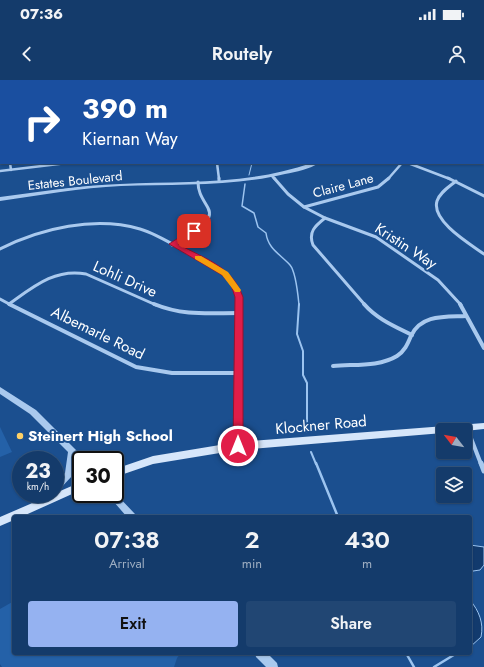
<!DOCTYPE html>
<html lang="en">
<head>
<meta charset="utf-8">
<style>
	body { margin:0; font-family:Jost,sans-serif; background:#214673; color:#f1f3f6; height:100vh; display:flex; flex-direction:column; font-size:15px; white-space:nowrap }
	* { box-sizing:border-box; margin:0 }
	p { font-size:13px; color:#9dadc1 }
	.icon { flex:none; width:22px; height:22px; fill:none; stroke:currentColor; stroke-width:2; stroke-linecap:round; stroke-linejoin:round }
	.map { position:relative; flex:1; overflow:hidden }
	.side { position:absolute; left:12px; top:435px; width:460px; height:140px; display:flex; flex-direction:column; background:#143b6b; border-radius:4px; box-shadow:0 1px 3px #0004,0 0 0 1px #33557e }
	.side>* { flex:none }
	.banner { position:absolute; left:0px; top:0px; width:484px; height:84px; box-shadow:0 1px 3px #0004,0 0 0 1px #33557e; background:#1a4fa0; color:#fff; overflow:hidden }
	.needle { width:26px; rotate:301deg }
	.fabs { position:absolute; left:436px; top:343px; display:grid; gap:8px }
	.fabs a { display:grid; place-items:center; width:36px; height:36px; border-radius:4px; background:#143b6b; box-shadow:0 1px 3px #0004,0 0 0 1px #33557e; font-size:20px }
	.speed { position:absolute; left:12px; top:371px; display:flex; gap:8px; font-size:20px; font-weight:700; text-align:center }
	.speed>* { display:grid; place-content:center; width:52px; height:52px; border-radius:50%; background:#143b6b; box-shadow:0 1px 3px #0004,0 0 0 1px #33557e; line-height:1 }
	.speed small { font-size:10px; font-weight:400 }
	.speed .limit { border:2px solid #111; border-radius:6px; background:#fff; color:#111 }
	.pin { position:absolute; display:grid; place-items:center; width:34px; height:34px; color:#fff; margin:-17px; border-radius:8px; box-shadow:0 2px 6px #0006 }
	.me { position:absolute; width:44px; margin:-22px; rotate:0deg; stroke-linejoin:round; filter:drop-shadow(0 0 3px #0008) }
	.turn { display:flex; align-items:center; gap:14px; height:84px; padding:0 16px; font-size:18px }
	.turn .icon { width:52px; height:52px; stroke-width:2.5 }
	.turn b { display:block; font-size:28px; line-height:34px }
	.eta { display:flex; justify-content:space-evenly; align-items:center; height:68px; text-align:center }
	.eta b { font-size:24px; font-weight:600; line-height:28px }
	.button { display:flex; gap:8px; margin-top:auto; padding:8px 16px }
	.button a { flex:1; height:46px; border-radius:4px; background:#95b2f1; color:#111; font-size:16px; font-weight:600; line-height:46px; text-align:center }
	.button a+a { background:#214673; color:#f1f3f6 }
	.status { display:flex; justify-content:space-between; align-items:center; height:28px; padding:0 20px; background:#143b6b; direction:ltr }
	.status svg { height:11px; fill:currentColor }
	header { display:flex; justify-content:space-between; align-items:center; height:52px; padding:0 16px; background:#143b6b; font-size:18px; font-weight:600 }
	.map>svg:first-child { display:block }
	.green { fill:#2461a8 }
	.water { fill:#123a6d; stroke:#9cc4f0 }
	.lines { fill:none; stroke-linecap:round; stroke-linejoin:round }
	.stream-far3 { stroke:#9cc4f0; stroke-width:1 }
	.stream-far2 { stroke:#9cc4f0; stroke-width:1.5 }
	.stream-far1 { stroke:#9cc4f0; stroke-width:2 }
	.stream { stroke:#9cc4f0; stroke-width:2.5 }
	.minor-far3 { stroke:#a9c9ee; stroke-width:2.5 }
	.minor-far2 { stroke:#a9c9ee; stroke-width:3 }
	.minor-far1 { stroke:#a9c9ee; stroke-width:4 }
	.minor { stroke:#a9c9ee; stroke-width:5 }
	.tertiary { fill:#a9c9ee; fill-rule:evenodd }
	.secondary { fill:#d6e6fa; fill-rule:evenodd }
	.route { fill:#e11d48; stroke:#92132f }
	.slow { fill:#f59e0b }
	.poi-dot { fill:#ffd166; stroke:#1b4f8f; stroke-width:1.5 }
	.labels { text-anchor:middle; stroke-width:4; stroke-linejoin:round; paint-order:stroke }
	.far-street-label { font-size:13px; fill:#fff; stroke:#1b4f8f }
	.street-label { font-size:15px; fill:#fff; stroke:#1b4f8f }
	.poi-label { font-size:15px; font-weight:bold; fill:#fff; stroke:#1b4f8f; text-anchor:start }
</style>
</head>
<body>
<div class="status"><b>07:36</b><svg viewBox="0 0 49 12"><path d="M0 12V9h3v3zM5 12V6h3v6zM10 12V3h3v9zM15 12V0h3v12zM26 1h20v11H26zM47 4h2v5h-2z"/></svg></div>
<header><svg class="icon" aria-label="back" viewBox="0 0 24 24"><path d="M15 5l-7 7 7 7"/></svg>Routely<svg class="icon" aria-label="person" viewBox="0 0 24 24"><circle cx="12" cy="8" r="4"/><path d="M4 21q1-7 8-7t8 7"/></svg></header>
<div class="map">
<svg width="484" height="587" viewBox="0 0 484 587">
	<rect width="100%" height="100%" fill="#1b4f8f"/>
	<g class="green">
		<path d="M0,347L12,372L0,377Z"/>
		<path d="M14,521V573H181L177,578L174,587H2L0,584V529Z"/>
	</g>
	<g class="water">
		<path d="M470,465L484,467V485L480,490L473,491L470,495Z"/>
		<path d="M470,520C479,531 484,543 481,557L470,567Z"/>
	</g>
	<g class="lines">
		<path class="stream-far3" d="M249,95L252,83"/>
		<path class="stream-far2" d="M245,104L242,126L254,133L258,147L266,153C268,169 280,174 290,185C296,192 298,215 299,225"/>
		<g class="stream-far1">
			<path d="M299,224L297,254L303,271V295L307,303V352"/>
			<path d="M311,372L316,384"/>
		</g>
		<g class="stream">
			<path d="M316,383L338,437"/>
			<path d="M406,573L414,587"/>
			<path d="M434,587L457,573"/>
		</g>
		<g class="minor-far3">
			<path d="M126,0L129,1"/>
			<path d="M29,1L32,0"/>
			<path d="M80,1L82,0"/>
			<path d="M10,83L11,90"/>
			<path d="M217,83L219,99"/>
			<path d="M408,83L450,99"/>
			<path d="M0,91L67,83"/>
			<path d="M272,96L275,99"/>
			<path d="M388,99L402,83"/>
		</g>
		<g class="minor-far2">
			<path d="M219,98V101"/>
			<path d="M274,98L288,114L304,127L325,138L376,157L438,200L461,225"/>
			<path d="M448,98L484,116"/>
			<path d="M456,101C449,107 440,112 437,121C431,141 470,164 484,174"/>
			<path d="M304,127L378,107L389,98"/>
			<path d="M325,138C315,146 308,152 313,165L365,225"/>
			<path d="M172,165C183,158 217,144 208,128C203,119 198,113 198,102"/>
			<path d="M0,169C41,148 95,136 140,149C160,155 178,168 197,178C218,188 239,199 239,225"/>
			<path d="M0,219L11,225"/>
			<path d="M9,224C33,207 55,188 86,194L156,225"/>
		</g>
		<g class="minor-far1">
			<path d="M9,224L136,287L172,293H238"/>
			<path d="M154,224C183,236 208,233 239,233"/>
			<path d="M364,224C377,239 394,246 412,255"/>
			<path d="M460,224L484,268"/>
			<path d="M333,286C354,284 379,287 397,276C405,271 408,263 411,256C421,234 446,237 466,236"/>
			<path d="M467,348L481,384"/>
			<path d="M238,366L239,224"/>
		</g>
		<path class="minor" d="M481,383L484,391"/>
		<g class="tertiary">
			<rect x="483" y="76" width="1" height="2"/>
			<path d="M312,83H319C310,89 296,92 285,94C231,107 176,104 121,106C81,108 40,115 0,121V117C40,112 80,105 120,104C187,101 248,105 312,83Z"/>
			<path d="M0,307L36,330L84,378L85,380H81V383L75,379L72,396L58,411L55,412V403L65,393L68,372L30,334L0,314Z"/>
			<path d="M115,413L135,434L136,437H127L107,414H115Z"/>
			<path d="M44,414H54C51,419 44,428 37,426L36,423Z"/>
			<path d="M255,573H267L277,583L278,587H266L256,577Z"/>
		</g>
		<g class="secondary">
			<path d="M484,343V349L465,351L443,350V353L238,370L153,384L115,397V389L153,376L238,362Z"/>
			<path d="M81,402V410L21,437H14V440L0,446V437Z"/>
		</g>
	</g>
	<path class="route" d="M192,149L198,151L178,164C205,179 232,186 243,217V366L238,370L233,366L235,217L231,205L222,195L169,164Z"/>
	<path class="slow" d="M195,176H201L228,192L241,210L240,212H235L222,195L195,179Z"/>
	<circle class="poi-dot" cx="20" cy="356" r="4"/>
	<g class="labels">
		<g class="far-street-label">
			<text transform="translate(75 100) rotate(-6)" y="5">Estates Boulevard</text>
			<text transform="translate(343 105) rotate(-15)" y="5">Claire Lane</text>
		</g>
		<g class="street-label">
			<text transform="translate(406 166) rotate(33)" y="5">Kristin Way</text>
			<text transform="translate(125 199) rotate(24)" y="5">Lohli Drive</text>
			<text transform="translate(98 253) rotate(26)" y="5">Albemarle Road</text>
			<text transform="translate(321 345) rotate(-5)" y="5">Klockner Road</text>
		</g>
		<g class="poi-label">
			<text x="28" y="361">Steinert High School</text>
		</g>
	</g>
</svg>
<div class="fabs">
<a><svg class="needle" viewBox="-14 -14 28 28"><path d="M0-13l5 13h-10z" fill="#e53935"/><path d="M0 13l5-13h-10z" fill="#9dadc1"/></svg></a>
<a><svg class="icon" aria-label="layers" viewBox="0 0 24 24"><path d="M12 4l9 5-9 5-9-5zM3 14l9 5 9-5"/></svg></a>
</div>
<div class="speed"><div>23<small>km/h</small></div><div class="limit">30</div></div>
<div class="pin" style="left:194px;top:151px;background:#d93025"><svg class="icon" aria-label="arrive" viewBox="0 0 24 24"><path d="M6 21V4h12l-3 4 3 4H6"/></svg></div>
<svg class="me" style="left:238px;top:366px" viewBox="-20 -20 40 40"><circle r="17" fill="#e11d48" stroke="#fff" stroke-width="3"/><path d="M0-11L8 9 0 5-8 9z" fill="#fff"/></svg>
<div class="banner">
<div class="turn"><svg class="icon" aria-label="right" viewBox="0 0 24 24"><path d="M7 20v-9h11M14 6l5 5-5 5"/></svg><div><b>390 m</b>Kiernan Way</div></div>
</div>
<section class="side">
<div class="eta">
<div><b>07:38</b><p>Arrival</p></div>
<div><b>2</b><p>min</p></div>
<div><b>430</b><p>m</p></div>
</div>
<div class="button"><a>Exit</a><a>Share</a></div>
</section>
</div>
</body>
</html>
